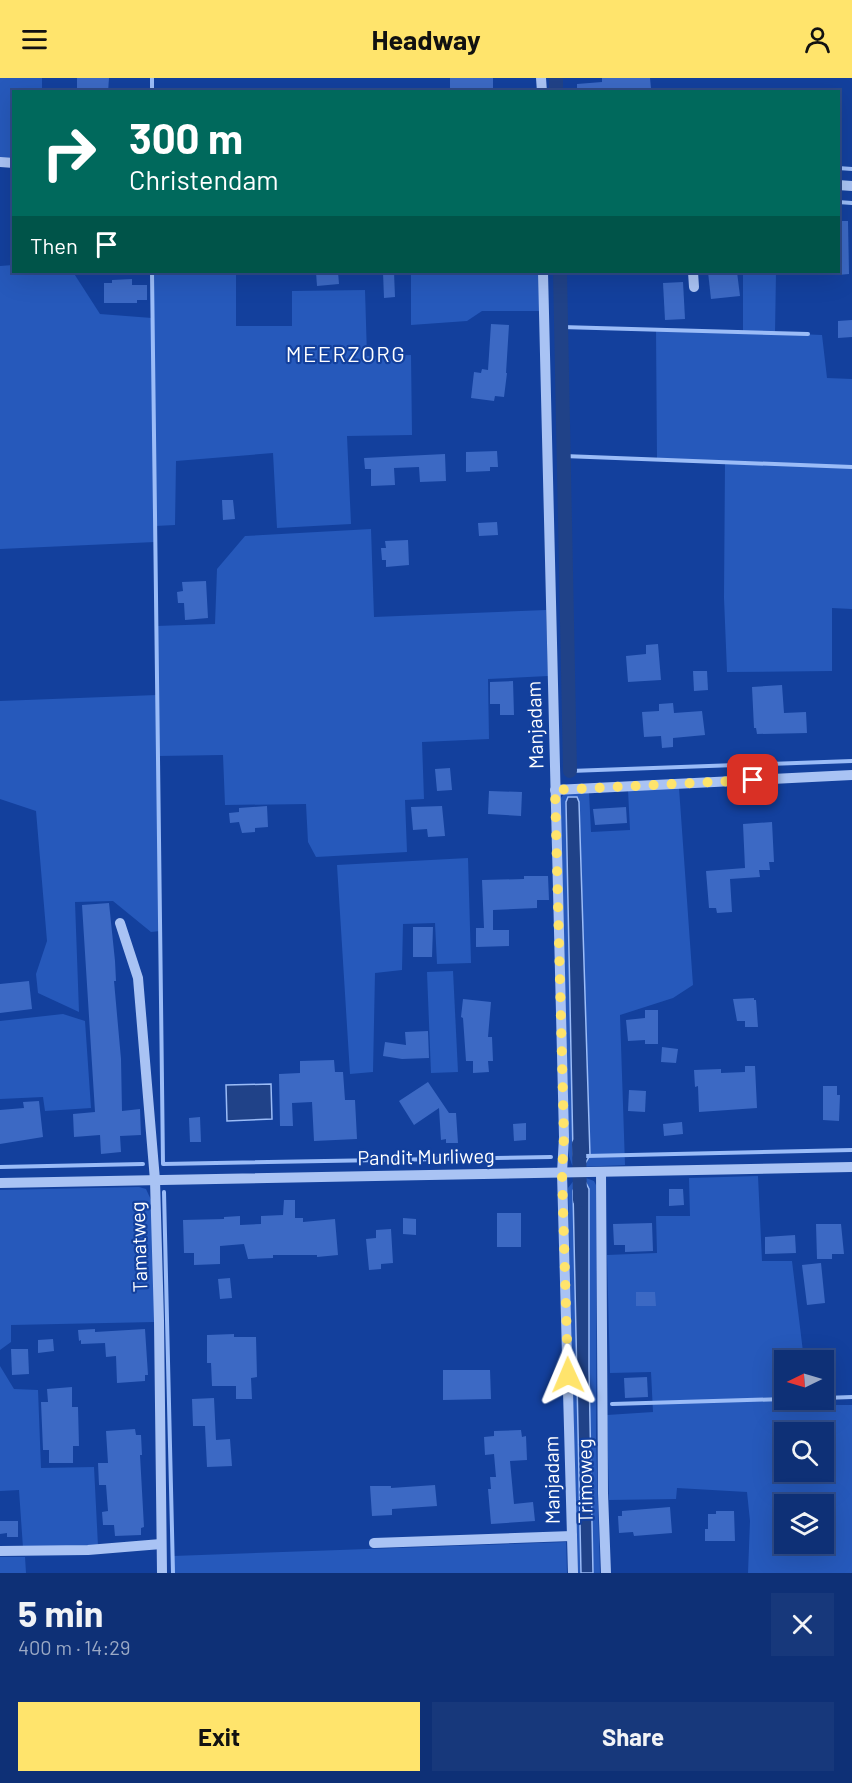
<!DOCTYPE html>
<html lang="en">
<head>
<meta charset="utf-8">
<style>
	body { margin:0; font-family:Barlow,sans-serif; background:#17387b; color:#f1f3f6; height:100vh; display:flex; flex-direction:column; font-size:22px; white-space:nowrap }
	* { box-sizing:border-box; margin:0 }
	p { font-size:20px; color:#9ba9c5 }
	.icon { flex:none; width:33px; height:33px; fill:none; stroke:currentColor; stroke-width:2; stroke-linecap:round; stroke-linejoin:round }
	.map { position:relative; height:1495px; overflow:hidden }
	.drawer { display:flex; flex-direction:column; background:#0e3076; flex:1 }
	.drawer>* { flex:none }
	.banner { position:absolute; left:12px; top:12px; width:828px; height:183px; border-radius:0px; box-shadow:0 6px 24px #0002,0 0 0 2px #2e4b88; background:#00695c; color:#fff; overflow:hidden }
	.needle { width:39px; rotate:265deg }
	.controls { position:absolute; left:774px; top:1272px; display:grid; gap:12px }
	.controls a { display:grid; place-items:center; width:60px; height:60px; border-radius:0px; background:#0e3076; box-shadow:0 6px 24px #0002,0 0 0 2px #2e4b88; font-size:30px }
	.pin { position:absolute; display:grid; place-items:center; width:51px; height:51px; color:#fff; margin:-26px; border-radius:12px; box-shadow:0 3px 9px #0006 }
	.me { position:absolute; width:66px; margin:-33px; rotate:359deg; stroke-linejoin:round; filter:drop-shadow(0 0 4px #0008) }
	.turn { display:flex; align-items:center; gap:21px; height:126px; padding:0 18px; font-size:27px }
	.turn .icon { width:78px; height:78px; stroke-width:2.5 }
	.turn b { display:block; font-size:42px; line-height:51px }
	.then { display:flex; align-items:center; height:57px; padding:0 18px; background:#0003; gap:12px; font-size:22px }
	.round { display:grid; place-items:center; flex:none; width:63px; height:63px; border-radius:0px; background:#17387b }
	.summary { display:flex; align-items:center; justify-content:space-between; height:102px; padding:0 18px }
	h1 { font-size:36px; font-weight:700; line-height:45px }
	.action { display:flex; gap:12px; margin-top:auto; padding:12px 18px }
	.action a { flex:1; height:69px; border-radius:0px; background:#ffe46c; color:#111; font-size:24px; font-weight:700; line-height:69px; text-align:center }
	.action a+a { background:#17387b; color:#f1f3f6 }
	header { display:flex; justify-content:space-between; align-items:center; height:78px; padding:0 18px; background:#ffe46c; color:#111; font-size:27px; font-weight:700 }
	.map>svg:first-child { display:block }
	.green { fill:#2659bb; fill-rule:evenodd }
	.water { fill:#204288; stroke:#9bbcf7; stroke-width:1.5 }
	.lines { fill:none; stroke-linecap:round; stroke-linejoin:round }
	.stream { stroke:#9bbcf7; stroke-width:4 }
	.canal { stroke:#204288; stroke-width:14 }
	.building { fill:#3c69c4 }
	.minor { stroke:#a9c3f4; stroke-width:10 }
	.route { stroke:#ffe46c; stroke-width:10; stroke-dasharray:0 18 }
	.labels { text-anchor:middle; stroke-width:4.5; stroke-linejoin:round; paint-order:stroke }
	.street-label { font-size:20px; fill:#fff; stroke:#13409d }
	.quarter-label { font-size:22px; letter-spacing:1.5px; fill:#fff; stroke:#13409d }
</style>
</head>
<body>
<header><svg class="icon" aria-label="menu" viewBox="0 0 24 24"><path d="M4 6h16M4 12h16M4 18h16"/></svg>Headway<svg class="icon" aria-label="person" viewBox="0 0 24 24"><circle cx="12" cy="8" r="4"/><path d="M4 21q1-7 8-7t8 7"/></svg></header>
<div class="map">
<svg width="852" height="1495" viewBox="0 0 852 1495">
	<rect width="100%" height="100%" fill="#13409d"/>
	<g class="green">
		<path d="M0,0H42V13L14,14L13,81L0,80Z"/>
		<path d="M13,187L14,194H73L100,236L152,240V194H236V248H292V213L365,212L367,278L411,277L412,357L347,358L351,446L277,450L273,375L176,383L175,447L155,448V464L0,471V188Z"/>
		<path d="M411,194H539V233H482L467,243L411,247Z"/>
		<path d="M743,194H776L775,255L822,257L827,300L852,301V531L832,530V593L727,594L724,520L725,384L657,381L656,251L743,254Z"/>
		<path d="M371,451L374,539L546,532L548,598L488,601L489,661L422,664L424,721L405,722L407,774L316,779L308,764L306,726L225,727L223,677L158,678L160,853L151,854L113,823L75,824L79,934L38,915L36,896L47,863L36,733L0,721V623L157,617L156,548L215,546L217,491L245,458Z"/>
		<path d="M679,710L693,907L673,920L620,937L625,1087L577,1089L572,1087L569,1078L560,721L565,715L589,714L591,754L630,752L628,712ZM568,719H577L579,725L590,1077L573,1076L566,725Z"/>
		<path d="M468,780L471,885L437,886L435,845L403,846L402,892L375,895L373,994L350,996L337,787Z"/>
		<path d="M453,893L458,994L431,995L427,894Z"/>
		<path d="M63,936L85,943L91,1030L45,1033L43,1019L0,1021V943Z"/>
		<path d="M758,1098L762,1183H792L804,1282H784V1322H808L809,1327H852V1495H748L750,1443L747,1414L677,1410L676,1421L609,1422L607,1337L653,1334L651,1294L610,1295L607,1177L657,1175L656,1138H690L689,1100ZM784,1354H824V1394H784ZM784,1426H824V1466H784Z"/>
		<path d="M586,1100L594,1103L597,1109L596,1360L600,1495H593L589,1292V1111L586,1105H576L573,1113L581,1495H577L568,1110L575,1101Z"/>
		<path d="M139,1109L146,1111L152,1124L155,1244L11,1247V1264L0,1272V1112Z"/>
		<path d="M0,1288L14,1311L38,1312L41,1390L94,1389L98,1468L23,1470L19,1412L0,1413Z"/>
		<path d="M566,1464L567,1495H173V1478Z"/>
		<path d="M0,1479H25L26,1495H0Z"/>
	</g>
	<g class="water">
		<path d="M568,719H577L579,724L590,1077L586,1084L575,1085L573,1076L566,724Z"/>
		<path d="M271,1006L272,1041L227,1043L226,1007Z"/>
		<path d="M576,1105H586L589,1111V1292L593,1495H581L573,1113Z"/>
	</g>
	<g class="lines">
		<g class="stream">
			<path d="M152,14V0"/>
			<path d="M838,90L852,91"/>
			<path d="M838,124L852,125"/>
			<path d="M152,194L163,1086L551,1079"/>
			<path d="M561,249L808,256"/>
			<path d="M564,378L852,389"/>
			<path d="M570,693L852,683"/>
			<path d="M586,1078L852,1072"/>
			<path d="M0,1089L143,1086"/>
			<path d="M164,1114L173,1495"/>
			<path d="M824,1320L852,1319"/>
			<path d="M612,1326L784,1321"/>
		</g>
		<g class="canal">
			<path d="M556,0V14"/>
			<path d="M560,194L570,693"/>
			<path d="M579,1066L580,1122"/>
		</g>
	</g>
	<g class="building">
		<path d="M77,0H109L108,14H77Z"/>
		<path d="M450,0H493V10L486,11V14H450Z"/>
		<path d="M602,0H650L651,10L636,12L637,14H577V6L602,4Z"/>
		<path d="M838,143H848L849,196L838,197Z"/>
		<path d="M316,194H338L339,206L317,208Z"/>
		<path d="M383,194H394L395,219L384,220Z"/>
		<path d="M708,194H737L740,218L711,221Z"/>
		<path d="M132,201V207H147V222H137V225H104V205H112V202Z"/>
		<path d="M683,204L685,241L665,242L663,205Z"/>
		<path d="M852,242V259L838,260V243Z"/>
		<path d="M491,246L509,247L506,295H507L504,319L495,318L494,323L471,320L474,294L481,295L482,291L488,292Z"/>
		<path d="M497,373L498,389H490V393L466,394V374Z"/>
		<path d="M445,376L446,403L420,404L419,389L394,390L395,407L371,408V391H365L364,380Z"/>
		<path d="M222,422H233L235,441L223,442Z"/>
		<path d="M497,444L498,457L479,458L478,445Z"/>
		<path d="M408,462L409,487L386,489V482H382L381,470H386L385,463Z"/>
		<path d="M206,503L208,540L185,542L184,525H178L177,514L183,513L182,504Z"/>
		<path d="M658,566L661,602L628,604L626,578L646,576V567Z"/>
		<path d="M693,593H707L708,612L694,613Z"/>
		<path d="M513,603L514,637H500V626H490V604Z"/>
		<path d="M782,607L784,635L806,634L807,655L757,656L756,650H754L752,609Z"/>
		<path d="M673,625L674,635L702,633L705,657L673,660V669L662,670L661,658L644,659L642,634L659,633V626Z"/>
		<path d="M450,690L452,712L437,713L435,691Z"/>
		<path d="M489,713L522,714L521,738L488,736Z"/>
		<path d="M267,728L268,749L255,750V754L242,755L239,744L230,745L229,735L239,734V730Z"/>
		<path d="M442,728L445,758L428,759L427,751L413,752L411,729Z"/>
		<path d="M626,729L627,745L595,747L593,731Z"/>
		<path d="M772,744L774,784H769L770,792H759L760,799L730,801L732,834L717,835L716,830H709L706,793L745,790L743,746Z"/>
		<path d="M524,798H548L549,822H537V830L493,832V852H509V868L476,869V850H484L482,802L524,801Z"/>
		<path d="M109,825L115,883L116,903H114L121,981L122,1033L140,1031L141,1057L120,1058L121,1074L101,1076L100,1057L74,1059L73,1036L95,1034L82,827Z"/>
		<path d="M413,849H433L432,879H413Z"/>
		<path d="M29,903L32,931L0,935V906Z"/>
		<path d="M754,920V922H756L758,949H745V943H737L733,921Z"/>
		<path d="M463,921L491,924L488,959H492L493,983H488L489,994L473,995V983H466L463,940L461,939Z"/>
		<path d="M645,932H658V966H645V962L628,963L626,942L645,940Z"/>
		<path d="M428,953L429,980L402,981L383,978L385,964L406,967L405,954Z"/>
		<path d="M662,969L678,971L676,985L661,984Z"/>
		<path d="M334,982L335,994H343L345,1022H355L357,1061L314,1063L312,1024L292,1025L293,1048H280L279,996L300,995V983Z"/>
		<path d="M745,988H755L757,1030L699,1034L698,1008L695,1009L694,992L721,991V995L745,994Z"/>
		<path d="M428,1004L449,1035H456L458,1065H446V1061L441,1062L439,1030L414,1047L399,1023Z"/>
		<path d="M823,1008H837V1017H840L839,1043L823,1042Z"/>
		<path d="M629,1012L646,1013L645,1034L628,1033Z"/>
		<path d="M39,1023L43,1059L0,1066V1032L24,1030L23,1024Z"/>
		<path d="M200,1039L201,1064H190L189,1040Z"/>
		<path d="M682,1044L683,1056L664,1058L663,1046Z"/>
		<path d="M526,1045V1062L514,1063L513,1046Z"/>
		<path d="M669,1111H683L684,1127L669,1128Z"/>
		<path d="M284,1122H295V1140H303V1144L335,1141L338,1177L317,1179V1177H273V1180L248,1181L244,1166L220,1168V1186L194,1187V1175H184L183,1142L224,1141V1139L240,1138V1147L261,1146V1138L283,1137Z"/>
		<rect x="497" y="1135" width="24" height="34"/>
		<path d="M403,1140L416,1141V1157L403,1156Z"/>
		<path d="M652,1145L653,1173L625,1174V1167H614L613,1146Z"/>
		<path d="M816,1146H841L844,1176H832V1181H817Z"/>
		<path d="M391,1151L393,1185L381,1186V1191L369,1192L366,1161L376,1160V1152Z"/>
		<path d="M795,1157L796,1175L765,1176V1159Z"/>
		<path d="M821,1185L825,1225L807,1227L802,1187Z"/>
		<path d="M230,1200L232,1220L220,1221L218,1201Z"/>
		<path d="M636,1214H655L656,1228H636Z"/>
		<path d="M95,1251V1254L145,1251L148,1297H145V1303L117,1305L116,1278L106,1279L105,1265L81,1266V1262L79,1263L78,1252Z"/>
		<path d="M234,1256V1259H256L257,1299L251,1300L252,1321H236V1308H212L211,1285H207V1257Z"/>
		<path d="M53,1261L54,1273L38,1275V1262Z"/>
		<path d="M11,1271H28L29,1296L12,1297Z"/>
		<path d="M443,1292H490L491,1321L443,1322Z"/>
		<path d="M647,1299L648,1319L625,1320L624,1300Z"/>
		<path d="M72,1309V1329H78L79,1368H73V1385H49V1372H43L41,1324H48L47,1311Z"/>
		<path d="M214,1320L216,1362L230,1361L232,1388L207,1389L205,1348H193L192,1321Z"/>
		<path d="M135,1351L136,1357H141L142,1377H140L144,1449L141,1450V1457L115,1458L114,1447H103L102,1434L108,1433L106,1407H99L98,1385H108L106,1353Z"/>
		<path d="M521,1352L522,1359L526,1358L527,1382L510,1383L514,1426L533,1424L535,1443L491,1446L488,1411H491L490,1399H496L494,1376L485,1377L484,1359L494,1358V1353Z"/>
		<path d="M435,1407L437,1428L392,1431V1437L372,1438L370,1408H391V1410Z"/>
		<path d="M670,1429L672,1455L634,1458L633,1454L619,1455L618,1438H622V1433Z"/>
		<path d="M716,1433H734L735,1463H705V1451H708V1436H716Z"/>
		<path d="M0,1443H18V1459H7V1455L0,1456Z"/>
	</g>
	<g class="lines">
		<g class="minor">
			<path d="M541,0L542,14"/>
			<path d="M0,84L14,85"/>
			<path d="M838,107L852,108"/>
			<path d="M543,194L564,1059L562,1095L573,1495"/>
			<path d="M693,194L694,209"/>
			<path d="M555,712L852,697"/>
			<path d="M120,845L138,900L155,1102L159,1243L162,1495"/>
			<path d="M601,1094L603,1415L606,1495"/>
			<path d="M0,1105L852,1089"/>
			<path d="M374,1465L572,1458"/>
			<path d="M0,1473L88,1472L161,1466"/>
		</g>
	</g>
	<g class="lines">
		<path class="route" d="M568,1297L562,1095L564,1059L555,712L753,702"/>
	</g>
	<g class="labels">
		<g class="street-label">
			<text transform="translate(535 647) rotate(-92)" y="7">Manjadam</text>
			<text transform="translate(426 1079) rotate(-1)" y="7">Pandit Murliweg</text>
			<text transform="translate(139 1169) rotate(-92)" y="7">Tamatweg</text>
			<text transform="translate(552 1402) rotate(-91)" y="7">Manjadam</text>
			<text transform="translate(585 1403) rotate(-91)" y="7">Trimoweg</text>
		</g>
		<g class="quarter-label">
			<text x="346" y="284">MEERZORG</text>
		</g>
	</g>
</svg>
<div class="controls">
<a><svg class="needle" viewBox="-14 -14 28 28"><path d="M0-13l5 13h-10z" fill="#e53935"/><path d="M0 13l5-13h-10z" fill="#9ba9c5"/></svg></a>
<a><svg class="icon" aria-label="search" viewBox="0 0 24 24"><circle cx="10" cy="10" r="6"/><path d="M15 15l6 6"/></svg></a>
<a><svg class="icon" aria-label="layers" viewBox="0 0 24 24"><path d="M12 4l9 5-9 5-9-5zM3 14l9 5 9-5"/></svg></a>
</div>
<div class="pin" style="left:753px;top:702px;background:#d93025"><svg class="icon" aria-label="arrive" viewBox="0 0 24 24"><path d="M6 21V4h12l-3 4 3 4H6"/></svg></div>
<svg class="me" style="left:568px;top:1297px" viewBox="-20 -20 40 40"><path d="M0-17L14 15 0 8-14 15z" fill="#ffe46c" stroke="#fff" stroke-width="4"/></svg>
<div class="banner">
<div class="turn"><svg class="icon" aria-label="right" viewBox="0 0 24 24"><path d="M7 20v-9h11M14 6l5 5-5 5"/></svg><div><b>300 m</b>Christendam</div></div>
<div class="then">Then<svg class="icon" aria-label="arrive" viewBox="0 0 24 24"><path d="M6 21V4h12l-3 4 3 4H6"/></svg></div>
</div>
</div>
<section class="drawer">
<div class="summary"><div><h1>5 min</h1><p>400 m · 14:29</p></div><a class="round"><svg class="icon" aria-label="close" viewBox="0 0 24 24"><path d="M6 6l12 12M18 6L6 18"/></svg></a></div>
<div class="action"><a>Exit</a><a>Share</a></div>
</section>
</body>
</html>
